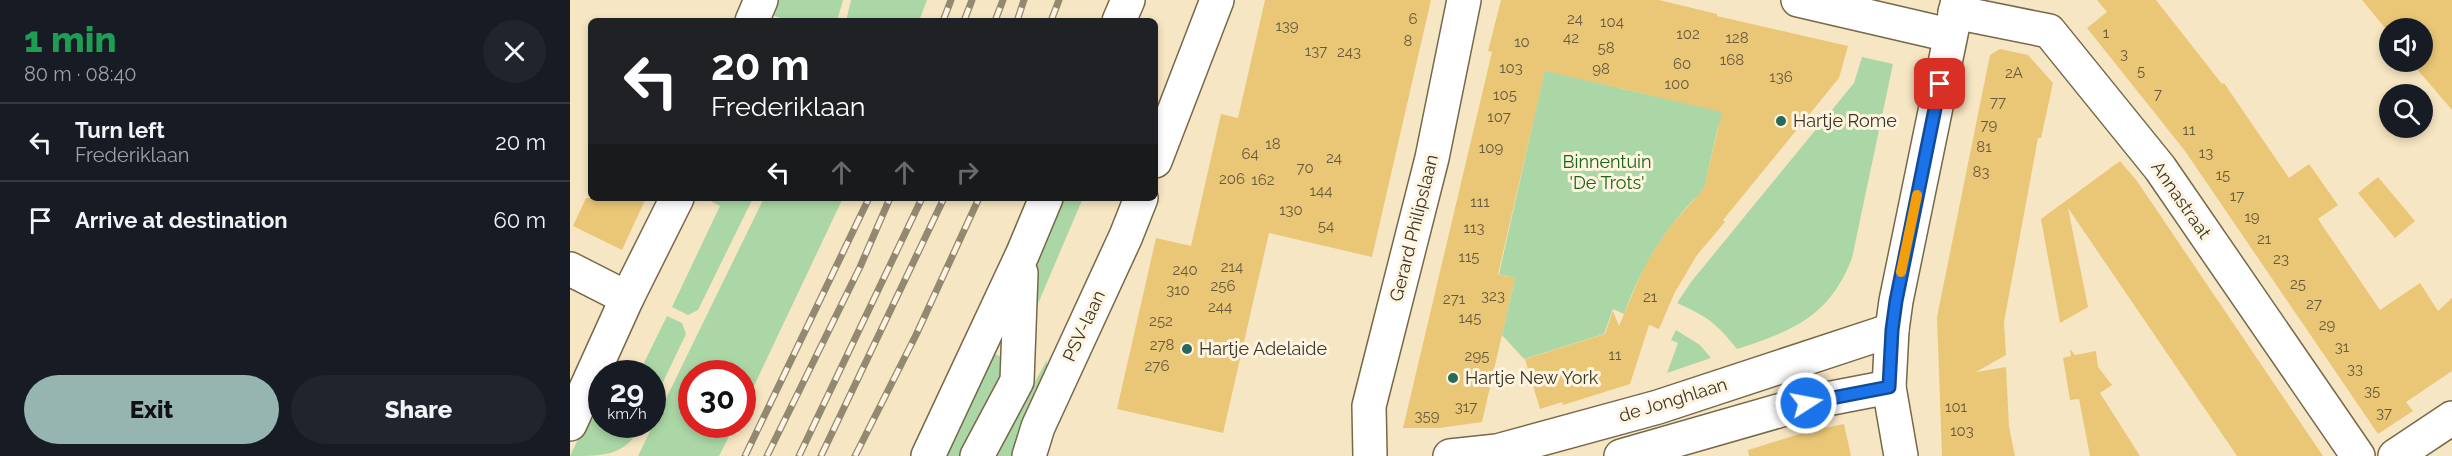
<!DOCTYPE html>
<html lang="en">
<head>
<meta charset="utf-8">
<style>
	body { margin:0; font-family:Raleway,sans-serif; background:#20242c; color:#f1f3f6; height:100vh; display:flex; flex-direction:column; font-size:22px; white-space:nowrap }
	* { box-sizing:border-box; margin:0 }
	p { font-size:20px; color:#9ea1a6 }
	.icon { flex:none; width:33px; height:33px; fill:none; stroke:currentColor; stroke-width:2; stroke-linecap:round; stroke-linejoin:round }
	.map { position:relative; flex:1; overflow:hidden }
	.sheet { display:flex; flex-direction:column; background:#171b24; width:570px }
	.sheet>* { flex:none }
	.hud { position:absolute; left:18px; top:18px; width:570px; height:183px; border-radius:9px; box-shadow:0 3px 9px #0003; background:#202124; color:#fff; overflow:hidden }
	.fabs { position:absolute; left:1809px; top:18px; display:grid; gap:12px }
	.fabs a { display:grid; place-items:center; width:54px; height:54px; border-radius:50%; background:#171b24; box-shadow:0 3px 9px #0003; font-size:30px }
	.speed { position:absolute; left:18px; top:360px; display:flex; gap:12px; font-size:30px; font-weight:700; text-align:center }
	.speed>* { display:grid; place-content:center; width:78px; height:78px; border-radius:50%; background:#171b24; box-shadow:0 3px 9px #0003; line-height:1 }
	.speed small { font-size:15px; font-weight:400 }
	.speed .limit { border:9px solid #d22; background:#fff; color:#111 }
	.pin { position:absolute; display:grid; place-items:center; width:51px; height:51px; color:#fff; margin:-26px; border-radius:12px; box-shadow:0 3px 9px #0006 }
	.me { position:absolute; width:66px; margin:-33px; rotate:79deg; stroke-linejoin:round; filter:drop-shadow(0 0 4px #0008) }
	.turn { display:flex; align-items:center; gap:21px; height:126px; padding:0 24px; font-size:27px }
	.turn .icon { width:78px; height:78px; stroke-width:2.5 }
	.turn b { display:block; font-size:42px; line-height:51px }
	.lanes { display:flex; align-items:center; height:57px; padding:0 24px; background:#0003; justify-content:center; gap:30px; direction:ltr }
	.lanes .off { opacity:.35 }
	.round { display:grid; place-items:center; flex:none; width:63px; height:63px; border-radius:32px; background:#20242c }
	.head { display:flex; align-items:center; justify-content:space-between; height:102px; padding:0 24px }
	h1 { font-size:36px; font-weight:800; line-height:45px; color:#1e9e55 }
	.cta { display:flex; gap:12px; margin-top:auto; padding:12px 24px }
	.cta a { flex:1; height:69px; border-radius:36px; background:#96b5b1; color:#111; font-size:24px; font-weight:800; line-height:69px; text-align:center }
	.cta a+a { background:#20242c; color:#f1f3f6 }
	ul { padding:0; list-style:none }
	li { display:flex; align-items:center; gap:18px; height:78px; padding:0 24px; border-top:2px solid #363941 }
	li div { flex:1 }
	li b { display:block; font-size:22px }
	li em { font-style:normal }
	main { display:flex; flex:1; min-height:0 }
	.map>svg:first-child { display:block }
	.green { fill:#abd7a6 }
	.building { fill:#eac777 }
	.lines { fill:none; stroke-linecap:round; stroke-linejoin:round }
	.street-casing { stroke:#766848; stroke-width:36 }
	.secondary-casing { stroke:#766848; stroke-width:36 }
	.street { stroke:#fff; stroke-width:33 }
	.secondary { stroke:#fff; stroke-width:33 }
	.rail-casing { stroke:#938870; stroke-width:7 }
	.rail { stroke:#fef4df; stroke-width:4.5; stroke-dasharray:14; stroke-linecap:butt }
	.route-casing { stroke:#114b97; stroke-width:15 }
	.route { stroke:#1a73e8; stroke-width:10 }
	.slow { stroke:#f59e0b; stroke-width:10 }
	.poi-dot { fill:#276a5c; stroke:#fef4df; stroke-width:2 }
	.labels { text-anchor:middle; stroke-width:6; stroke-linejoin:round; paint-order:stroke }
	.number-label { font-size:15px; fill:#685a3c }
	.poi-label { font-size:18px; fill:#3c3628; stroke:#fef4df; text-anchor:start }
	.park-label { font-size:18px; fill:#196716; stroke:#fef4df }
	.street-label { font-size:18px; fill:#3c3628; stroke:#fef4df }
</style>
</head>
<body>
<main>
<section class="sheet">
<div class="head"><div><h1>1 min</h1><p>80 m · 08:40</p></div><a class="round"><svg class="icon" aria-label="close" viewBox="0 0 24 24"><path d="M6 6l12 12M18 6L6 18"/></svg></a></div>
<ul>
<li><svg class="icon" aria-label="left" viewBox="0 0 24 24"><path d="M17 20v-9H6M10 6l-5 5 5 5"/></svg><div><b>Turn left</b><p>Frederiklaan</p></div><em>20 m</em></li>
<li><svg class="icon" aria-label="arrive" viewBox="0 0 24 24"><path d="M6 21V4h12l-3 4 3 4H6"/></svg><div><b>Arrive at destination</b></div><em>60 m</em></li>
</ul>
<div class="cta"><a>Exit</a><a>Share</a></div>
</section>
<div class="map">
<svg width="1882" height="456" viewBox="0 0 1882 456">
	<rect width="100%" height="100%" fill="#f7e6c3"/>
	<g class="green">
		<path d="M204,0H273L267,21H217L198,13Z"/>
		<path d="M281,0H357L349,21H276Z"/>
		<path d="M1292,57L1323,64L1282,258C1260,316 1223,331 1167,349C1147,324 1137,316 1107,303L1121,282L1284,83Z"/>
		<path d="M975,69C1046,89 1117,104 1189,114L1152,128L1148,127L1131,202L1125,198C1093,232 1070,270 1054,314L1043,309L1034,334L954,359L932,335L945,278L929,274Z"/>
		<path d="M135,198H183L128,310L118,315L102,307L150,206Z"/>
		<path d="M194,198H273L173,409L172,374H122V424L165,425L149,456H68Z"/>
		<path d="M493,198H513L467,306L454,308L457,288Z"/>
		<path d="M97,316L112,323L116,334L83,403L82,374L69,373Z"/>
		<path d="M1106,330L1130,345L1141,358L1097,373L1108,343L1101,340Z"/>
		<path d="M423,353L439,361L389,456H375Z"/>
		<path d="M477,360V373L450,456H424Z"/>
		<path d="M31,405L32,424L72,425C55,456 35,456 0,456L23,408Z"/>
	</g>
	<g class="building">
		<path d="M695,0H861L802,257L699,233L653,433L547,409L586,238L621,246L651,114L668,118Z"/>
		<path d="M931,0H1089L1147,14V16L1278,46L1269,78L1153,220L1155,222L1127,255L1105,292L1089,329L1079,325L1060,384L993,405L992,402L970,409L955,359L1035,334L1043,311L1049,326L1071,274L1083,252L1100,227L1134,188L1152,112L975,71L928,274L945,278L912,422L869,428H833L922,52L918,51Z"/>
		<path d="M1527,0H1586L1652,84L1654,83L1719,178L1739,164L1768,205L1748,219L1810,310L1850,283L1868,311L1882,298V371L1836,402L1843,411L1808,434L1615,151L1517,28L1537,12Z"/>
		<path d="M1792,0H1882V110L1841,62H1852V28H1820V34Z"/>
		<path d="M1430,49L1458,55L1483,83L1471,138H1468L1434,322L1436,355L1406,372L1436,367L1439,427L1445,456H1372L1367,317L1420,55Z"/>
		<path d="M1550,161L1567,181L1753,456H1667L1498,208L1518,307L1490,323L1471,219Z"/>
		<path d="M1808,177L1845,221L1825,238L1788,193Z"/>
		<path d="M16,198H76L52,250L3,226Z"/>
		<path d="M1500,349L1505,355L1526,351L1528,367L1542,385L1530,393L1570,456H1520L1509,399L1500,400L1493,358L1501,356Z"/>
		<path d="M1274,424L1281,456H1179L1178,450L1239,431Z"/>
	</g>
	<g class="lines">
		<defs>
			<g id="street">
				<path d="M1228,0L1379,35"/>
				<path d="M1385,12L1479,31L1590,168L1788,456"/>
				<path d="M182,21L191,0"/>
				<path d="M585,161L647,0"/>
				<path d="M0,269L57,298"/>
				<path d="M0,424L57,298L107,198"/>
				<path d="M459,456L468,427L556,236L571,198"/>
				<path d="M800,456L799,406L862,158L894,0"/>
				<path d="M880,456L927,451L1088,407L1322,330"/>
				<path d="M1051,456L1236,403L1319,387"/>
				<path d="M1825,456L1882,418"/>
			</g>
			<g id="secondary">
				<path d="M549,21L558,0"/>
				<path d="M358,456L453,253L476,198"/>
				<path d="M407,456L447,381L451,273"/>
				<path d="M1331,456L1319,387L1322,330L1326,301L1388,0"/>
			</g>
		</defs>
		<use href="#street" class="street-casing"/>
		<use href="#secondary" class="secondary-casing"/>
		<use href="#street" class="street"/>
		<use href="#secondary" class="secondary"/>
		<defs>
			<g id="rail">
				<path d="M373,21L381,0"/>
				<path d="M394,21L402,0"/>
				<path d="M425,21L433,0"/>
				<path d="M447,21L454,0"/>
				<path d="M481,21L489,0"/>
				<path d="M175,456L299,198"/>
				<path d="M197,456L290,267L320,198"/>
				<path d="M229,456L352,198"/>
				<path d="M251,456L374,198"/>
				<path d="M285,456L346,335L409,198"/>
			</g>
		</defs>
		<use href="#rail" class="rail-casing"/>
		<use href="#rail" class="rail"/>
	</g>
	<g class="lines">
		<defs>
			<path id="route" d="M1236,403L1319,387L1322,330L1326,301L1370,84"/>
		</defs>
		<use href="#route" class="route-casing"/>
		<use href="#route" class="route"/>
		<path class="slow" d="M1331,272L1347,195"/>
	</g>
	<g class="poi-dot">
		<circle cx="1211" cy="121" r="6"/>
		<circle cx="617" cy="349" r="6"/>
		<circle cx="883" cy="378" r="6"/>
	</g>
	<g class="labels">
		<g class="number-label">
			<text x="843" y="24">6</text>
			<text x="1005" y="24">24</text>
			<text x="1042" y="27">104</text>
			<text x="717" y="31">139</text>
			<text x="1536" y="38">1</text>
			<text x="1118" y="39">102</text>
			<text x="1001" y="43">42</text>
			<text x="1167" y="43">128</text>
			<text x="838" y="46">8</text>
			<text x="952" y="47">10</text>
			<text x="1036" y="53">58</text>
			<text x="746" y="56">137</text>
			<text x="779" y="57">243</text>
			<text x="1554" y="59">3</text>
			<text x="1162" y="65">168</text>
			<text x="1112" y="69">60</text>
			<text x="941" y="73">103</text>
			<text x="1031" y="74">98</text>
			<text x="1571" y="76">5</text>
			<text x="1444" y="78">2A</text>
			<text x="1211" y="82">136</text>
			<text x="1107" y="89">100</text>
			<text x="1588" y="99">7</text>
			<text x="935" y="100">105</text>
			<text x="1428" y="107">77</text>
			<text x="929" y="122">107</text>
			<text x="1419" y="130">79</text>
			<text x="1619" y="135">11</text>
			<text x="703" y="149">18</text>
			<text x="1414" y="152">81</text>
			<text x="921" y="153">109</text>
			<text x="1636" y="158">13</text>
			<text x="680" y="159">64</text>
			<text x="764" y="163">24</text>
			<text x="735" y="173">70</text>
			<text x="1411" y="177">83</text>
			<text x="1653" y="180">15</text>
			<text x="662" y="184">206</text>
			<text x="693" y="185">162</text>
			<text x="751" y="196">144</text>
			<text x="1667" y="201">17</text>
			<text x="910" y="207">111</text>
			<text x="721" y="215">130</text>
			<text x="1682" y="222">19</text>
			<text x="756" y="231">54</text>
			<text x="904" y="233">113</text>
			<text x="1694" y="244">21</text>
			<text x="899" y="262">115</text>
			<text x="1711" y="264">23</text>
			<text x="662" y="272">214</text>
			<text x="615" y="275">240</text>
			<text x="1728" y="289">25</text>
			<text x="653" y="291">256</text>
			<text x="608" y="295">310</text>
			<text x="923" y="301">323</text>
			<text x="1080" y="302">21</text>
			<text x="884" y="304">271</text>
			<text x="1744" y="309">27</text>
			<text x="650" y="312">244</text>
			<text x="900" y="323">145</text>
			<text x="591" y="326">252</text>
			<text x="1757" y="330">29</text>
			<text x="592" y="350">278</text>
			<text x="1772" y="352">31</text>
			<text x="1045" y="360">11</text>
			<text x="907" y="361">295</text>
			<text x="587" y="371">276</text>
			<text x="1785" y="374">33</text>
			<text x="1802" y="396">35</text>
			<text x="896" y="412">317</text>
			<text x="1386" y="412">101</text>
			<text x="1814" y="418">37</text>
			<text x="857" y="421">359</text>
			<text x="1392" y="436">103</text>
		</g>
		<g class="poi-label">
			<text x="1223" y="127">Hartje Rome</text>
			<text x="629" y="355">Hartje Adelaide</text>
			<text x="895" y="384">Hartje New York</text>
		</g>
		<g class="park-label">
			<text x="1037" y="168">Binnentuin<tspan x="1037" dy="21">'De Trots'</tspan></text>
		</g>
		<g class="street-label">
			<text transform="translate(1611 200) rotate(55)" y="6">Annastraat</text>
			<text transform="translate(844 228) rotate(-76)" y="6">Gerard Philipslaan</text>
			<text transform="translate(514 326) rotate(-65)" y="6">PSV-laan</text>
			<text transform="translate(1103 400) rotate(-17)" y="6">de Jonghlaan</text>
		</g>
	</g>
</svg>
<div class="fabs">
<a><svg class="icon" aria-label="sound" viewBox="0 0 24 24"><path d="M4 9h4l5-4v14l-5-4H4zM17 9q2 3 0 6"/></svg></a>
<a><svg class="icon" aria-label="search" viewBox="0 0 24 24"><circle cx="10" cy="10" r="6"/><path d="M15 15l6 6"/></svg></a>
</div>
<div class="speed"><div>29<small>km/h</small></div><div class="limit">30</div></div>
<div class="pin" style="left:1370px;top:84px;background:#d93025"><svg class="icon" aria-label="arrive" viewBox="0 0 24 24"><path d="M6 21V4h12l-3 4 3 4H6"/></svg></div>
<svg class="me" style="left:1236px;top:403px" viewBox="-20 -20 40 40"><circle r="17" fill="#1a73e8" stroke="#fff" stroke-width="3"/><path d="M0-11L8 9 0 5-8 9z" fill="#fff"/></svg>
<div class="hud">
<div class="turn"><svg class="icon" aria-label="left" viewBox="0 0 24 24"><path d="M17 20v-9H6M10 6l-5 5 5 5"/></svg><div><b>20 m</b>Frederiklaan</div></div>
<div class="lanes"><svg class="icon" aria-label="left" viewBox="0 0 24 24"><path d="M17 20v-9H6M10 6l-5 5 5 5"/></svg><svg class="icon off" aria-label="ahead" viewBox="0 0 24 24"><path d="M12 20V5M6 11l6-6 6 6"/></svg><svg class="icon off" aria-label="ahead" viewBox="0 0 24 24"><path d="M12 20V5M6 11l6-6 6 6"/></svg><svg class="icon off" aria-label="right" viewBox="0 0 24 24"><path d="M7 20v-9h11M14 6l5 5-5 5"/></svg></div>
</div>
</div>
</main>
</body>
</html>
